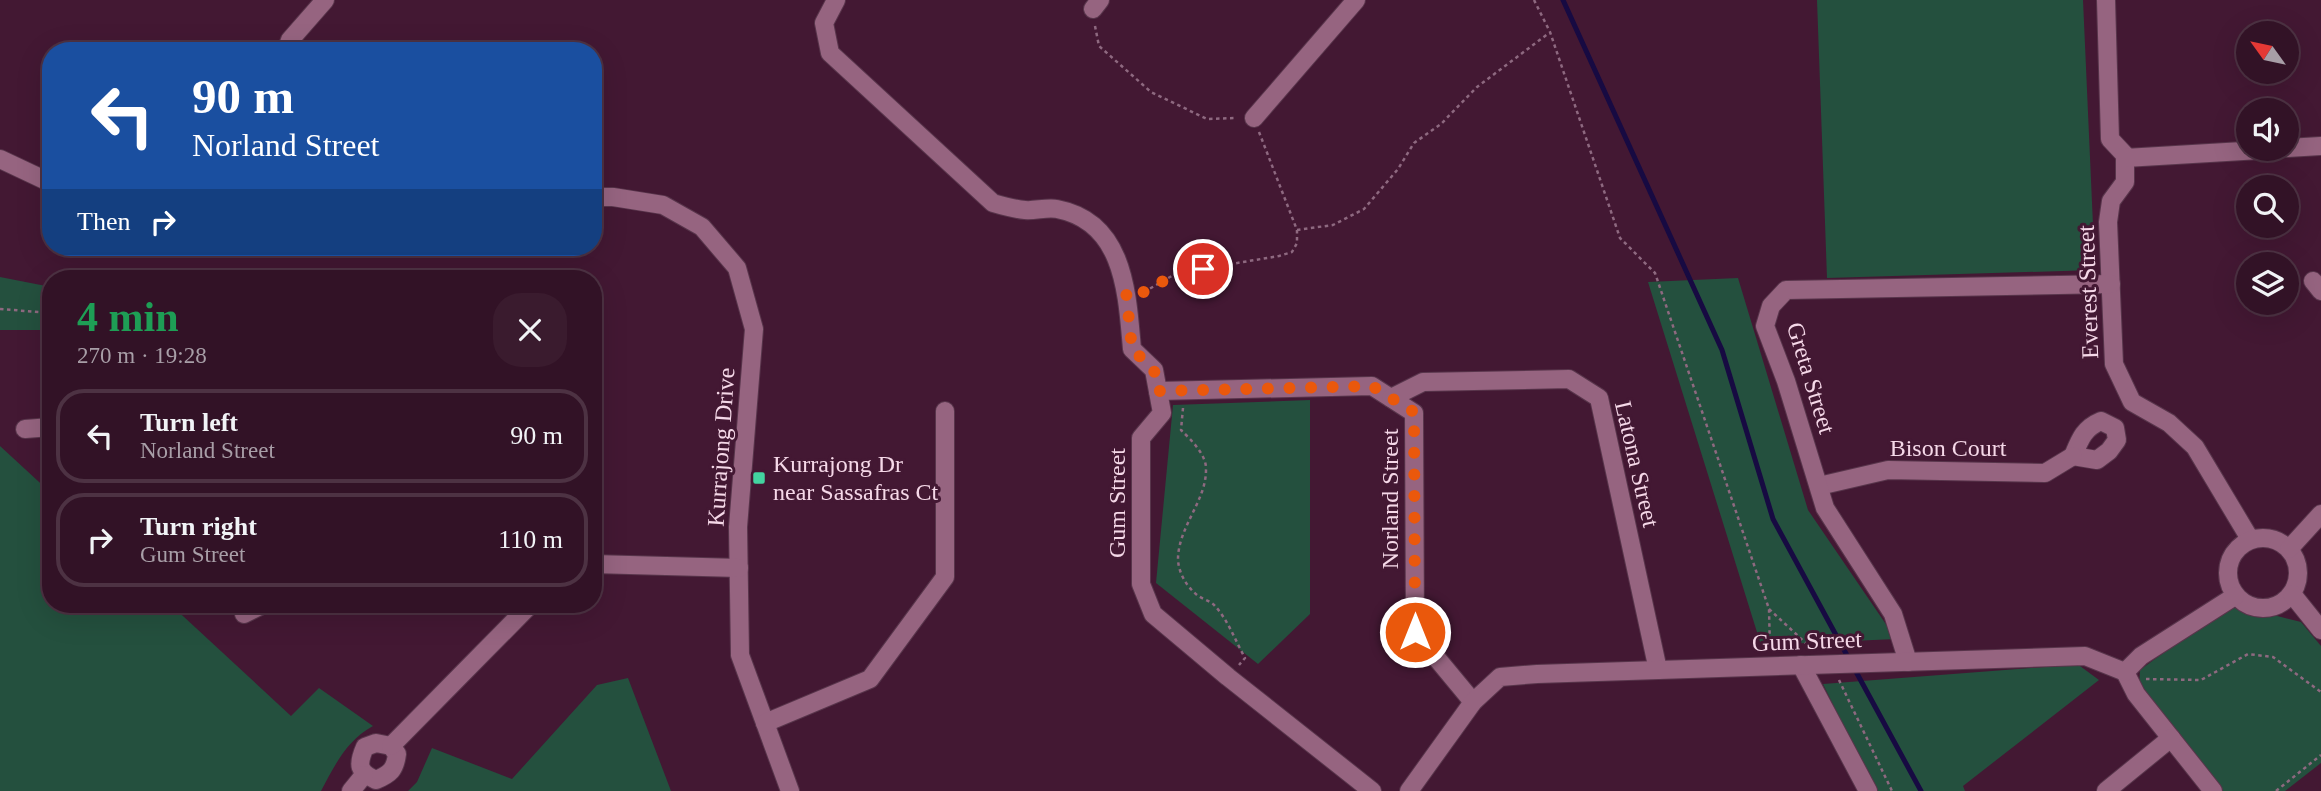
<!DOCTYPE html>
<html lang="en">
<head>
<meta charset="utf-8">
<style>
	body { margin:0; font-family:"Times New Roman",serif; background:#3a1b2e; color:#f1f3f6; height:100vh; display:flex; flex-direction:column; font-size:26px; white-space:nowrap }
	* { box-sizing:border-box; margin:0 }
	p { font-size:23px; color:#a89ea7 }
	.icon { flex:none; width:38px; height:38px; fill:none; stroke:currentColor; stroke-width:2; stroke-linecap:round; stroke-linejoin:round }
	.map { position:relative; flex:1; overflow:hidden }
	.details { position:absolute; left:42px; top:270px; width:560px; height:343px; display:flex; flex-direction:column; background:#321226; border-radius:28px; box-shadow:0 7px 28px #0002,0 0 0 2px #4d3243 }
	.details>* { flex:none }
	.guide { position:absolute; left:42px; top:42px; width:560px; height:214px; border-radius:28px; box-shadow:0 7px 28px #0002,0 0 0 2px #4d3243; background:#1a4fa0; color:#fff; overflow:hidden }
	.needle { width:46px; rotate:303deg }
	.controls { position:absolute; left:2236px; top:21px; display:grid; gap:14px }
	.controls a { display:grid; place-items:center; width:63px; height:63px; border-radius:50%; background:#321226; box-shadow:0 7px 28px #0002,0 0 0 2px #4d3243; font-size:35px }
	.pin { position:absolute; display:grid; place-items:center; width:60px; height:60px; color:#fff; margin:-30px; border:4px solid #fff; border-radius:50%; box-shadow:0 2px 7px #0007 }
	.me { position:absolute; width:77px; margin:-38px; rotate:0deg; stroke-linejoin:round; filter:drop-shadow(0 0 5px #0008) }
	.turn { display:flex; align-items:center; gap:24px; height:147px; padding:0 35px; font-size:32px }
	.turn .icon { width:91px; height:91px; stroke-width:2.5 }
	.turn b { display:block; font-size:49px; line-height:60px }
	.then { display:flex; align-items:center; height:66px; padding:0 35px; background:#0003; gap:14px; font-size:26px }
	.round { display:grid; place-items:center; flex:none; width:74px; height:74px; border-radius:28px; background:#3a1b2e }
	.head { display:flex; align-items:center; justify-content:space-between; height:119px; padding:0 35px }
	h1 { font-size:42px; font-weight:800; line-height:52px; color:#1e9e55 }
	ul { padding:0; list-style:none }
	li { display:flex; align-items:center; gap:21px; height:94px; margin:0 14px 10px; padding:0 21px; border:4px solid #4d3243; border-radius:28px }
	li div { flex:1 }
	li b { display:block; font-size:26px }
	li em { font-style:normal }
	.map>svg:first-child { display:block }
	.green { fill:#24503e }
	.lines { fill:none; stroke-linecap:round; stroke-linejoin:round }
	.stream { stroke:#170a42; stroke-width:5 }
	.street-casing { stroke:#58354b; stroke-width:20 }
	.path { stroke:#8e6980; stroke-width:2.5; stroke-dasharray:3.5 3.5; stroke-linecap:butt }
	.street { stroke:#966480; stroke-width:18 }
	.route { stroke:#ea580c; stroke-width:12; stroke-dasharray:0 21.6 }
	.poi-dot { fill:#43d4a0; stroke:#431833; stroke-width:2.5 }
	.labels { text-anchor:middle; stroke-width:6; stroke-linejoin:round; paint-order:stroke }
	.street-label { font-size:24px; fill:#f5d8e8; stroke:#431833 }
	.poi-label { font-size:24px; fill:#f5d8e8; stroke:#431833; text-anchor:start }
</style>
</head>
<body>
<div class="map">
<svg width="2321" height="791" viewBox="0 0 2321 791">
	<rect width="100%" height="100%" fill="#431833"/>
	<g class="green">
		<path d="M1817,0H2083L2095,270L1827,278Z"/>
		<path d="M0,277L51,287V330H0Z"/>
		<path d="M1738,278L1808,510L1896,639L1761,645L1648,282Z"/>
		<path d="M1310,400V614L1258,664L1156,583L1173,405Z"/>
		<path d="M0,446L51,493V604H170L291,716L319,688L373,726C346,741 335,765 321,791H0Z"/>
		<path d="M2230,604L2301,622L2321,646V763L2285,791H2218L2139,688L2140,670Z"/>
		<path d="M2058,666H2080L2099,680L1963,786L1965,791H1875L1823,684Z"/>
		<path d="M628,678L671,791H408L417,782L432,748L512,779L597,685Z"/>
	</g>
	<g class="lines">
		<g class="stream">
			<path d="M1563,0L1722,350L1773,519L1849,659"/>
			<path d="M1854,668L1921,791"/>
		</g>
		<defs>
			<g id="street">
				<path d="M836,0L824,23L830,53L993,203C1003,206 1014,209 1025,210C1035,211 1047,207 1057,209C1125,222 1127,294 1132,349L1154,370L1162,413L1141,438V584L1153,614L1228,677L1372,791"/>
				<path d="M2106,0L2110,139L2125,155V182L2111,201L2108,222L2114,364L2132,402L2169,423L2195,447L2250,539"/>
				<path d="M1093,9L1100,0"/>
				<path d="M286,51L290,40L325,0"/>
				<path d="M1254,118L1356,0"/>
				<path d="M2287,148L2321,146"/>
				<path d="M2125,158L2277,149"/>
				<path d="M0,159L51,183"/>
				<path d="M593,197H613L663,205L702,227L737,268L754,329L738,527L740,655L790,791"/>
				<path d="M2313,281L2321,291"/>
				<path d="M1158,391L1372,386L1414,413L1415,632L1473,702"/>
				<path d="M1391,398L1423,382L1569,379L1599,398L1658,670"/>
				<path d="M2101,421L2115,428L2117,440L2109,451L2097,460L2073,456C2080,439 2084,428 2101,421Z"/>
				<path d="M25,429L51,427"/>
				<path d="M1819,486L1888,470L2045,473L2073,456"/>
				<circle cx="2263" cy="573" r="35"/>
				<path d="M2289,549L2321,514"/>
				<path d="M593,564L739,568"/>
				<path d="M2292,594L2321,630"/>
				<path d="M244,614L264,604"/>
				<path d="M1908,662L1893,614L1825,508L1786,381L1765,326L1771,306L1786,290L2111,284"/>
				<path d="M1801,665L1868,791"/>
				<path d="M2125,672L2136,694L2213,791"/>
				<path d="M765,723L870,679L945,577V411"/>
				<path d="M376,743L391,746L397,754C395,770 390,774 376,780C358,772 357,765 365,747Z"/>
				<path d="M391,746L531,604"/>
				<path d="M351,791L364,775"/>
				<path d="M1409,791L1473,702L1500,677L1537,674L2085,656L2125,672L2141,656L2235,596"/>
				<path d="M2106,791L2171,738"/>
			</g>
		</defs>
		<use href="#street" class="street-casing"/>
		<g class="path">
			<path d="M1534,0L1550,32L1620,238L1655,273L1769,609L1770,649"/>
			<path d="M1095,26L1099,46L1151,92L1207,119L1237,118"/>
			<path d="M1297,230L1333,225L1364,209L1398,169L1414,143L1441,124L1477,87L1549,33"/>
			<path d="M1144,292L1177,273L1279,256L1292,252L1297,243V230L1259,132"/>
			<path d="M0,309L51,313"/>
			<path d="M1183,408L1181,430C1191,440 1207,455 1206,470C1206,501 1179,526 1178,558C1178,572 1186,586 1197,595C1202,599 1211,601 1215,606C1228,620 1236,642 1245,658L1239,665"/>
			<path d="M1769,609L1810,647"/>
			<path d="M2146,679L2201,680L2248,654L2273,657L2321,692"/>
			<path d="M1839,680L1892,791"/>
			<path d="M2276,791L2321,755"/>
		</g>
		<use href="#street" class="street"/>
	</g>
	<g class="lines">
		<path class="route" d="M1203,269L1177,273L1144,292L1126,291L1132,349L1154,370L1158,391L1372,386L1414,412L1415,632"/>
	</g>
	<rect class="poi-dot" x="752" y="471" width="14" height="14" rx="3.5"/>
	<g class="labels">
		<g class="street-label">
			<text transform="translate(2088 292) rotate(-92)" y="8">Everest Street</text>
			<text transform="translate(1811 378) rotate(73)" y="8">Greta Street</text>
			<text transform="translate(721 447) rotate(-86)" y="8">Kurrajong Drive</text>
			<text x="1948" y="456">Bison Court</text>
			<text transform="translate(1637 464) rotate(77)" y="8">Latona Street</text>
			<text transform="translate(1390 499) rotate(-90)" y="8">Norland Street</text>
			<text transform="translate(1117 503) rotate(-90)" y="8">Gum Street</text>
			<text transform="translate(1807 641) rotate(-2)" y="8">Gum Street</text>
		</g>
		<g class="poi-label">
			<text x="773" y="472">Kurrajong Dr<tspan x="773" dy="28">near Sassafras Ct</tspan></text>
		</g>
	</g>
</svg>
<div class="controls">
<a><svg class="needle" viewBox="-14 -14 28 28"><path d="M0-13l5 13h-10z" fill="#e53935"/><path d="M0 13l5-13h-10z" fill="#a89ea7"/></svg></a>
<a><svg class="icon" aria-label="sound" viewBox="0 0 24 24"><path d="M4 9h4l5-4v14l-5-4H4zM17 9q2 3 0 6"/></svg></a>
<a><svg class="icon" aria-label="search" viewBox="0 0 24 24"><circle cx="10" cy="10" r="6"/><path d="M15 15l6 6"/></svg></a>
<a><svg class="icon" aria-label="layers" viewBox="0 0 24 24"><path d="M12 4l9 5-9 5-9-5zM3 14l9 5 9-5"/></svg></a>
</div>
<div class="pin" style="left:1203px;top:269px;background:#d93025"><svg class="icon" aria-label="arrive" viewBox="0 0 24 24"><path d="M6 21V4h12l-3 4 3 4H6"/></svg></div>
<svg class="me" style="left:1415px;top:632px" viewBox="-20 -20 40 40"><circle r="17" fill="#ea580c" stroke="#fff" stroke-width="3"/><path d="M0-11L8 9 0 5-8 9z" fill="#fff"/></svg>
<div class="guide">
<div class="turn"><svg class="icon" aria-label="left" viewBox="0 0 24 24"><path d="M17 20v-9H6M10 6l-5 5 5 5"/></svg><div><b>90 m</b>Norland Street</div></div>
<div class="then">Then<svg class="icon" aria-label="right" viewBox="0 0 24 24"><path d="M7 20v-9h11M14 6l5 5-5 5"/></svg></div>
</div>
<section class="details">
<div class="head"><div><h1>4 min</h1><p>270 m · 19:28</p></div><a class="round"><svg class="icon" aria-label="close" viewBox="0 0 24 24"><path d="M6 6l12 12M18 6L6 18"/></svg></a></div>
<ul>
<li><svg class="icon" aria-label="left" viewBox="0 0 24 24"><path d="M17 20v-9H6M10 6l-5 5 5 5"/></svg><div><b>Turn left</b><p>Norland Street</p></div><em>90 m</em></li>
<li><svg class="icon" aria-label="right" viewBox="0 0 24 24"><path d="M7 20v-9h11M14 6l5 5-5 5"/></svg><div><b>Turn right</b><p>Gum Street</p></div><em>110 m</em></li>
</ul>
</section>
</div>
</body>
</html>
